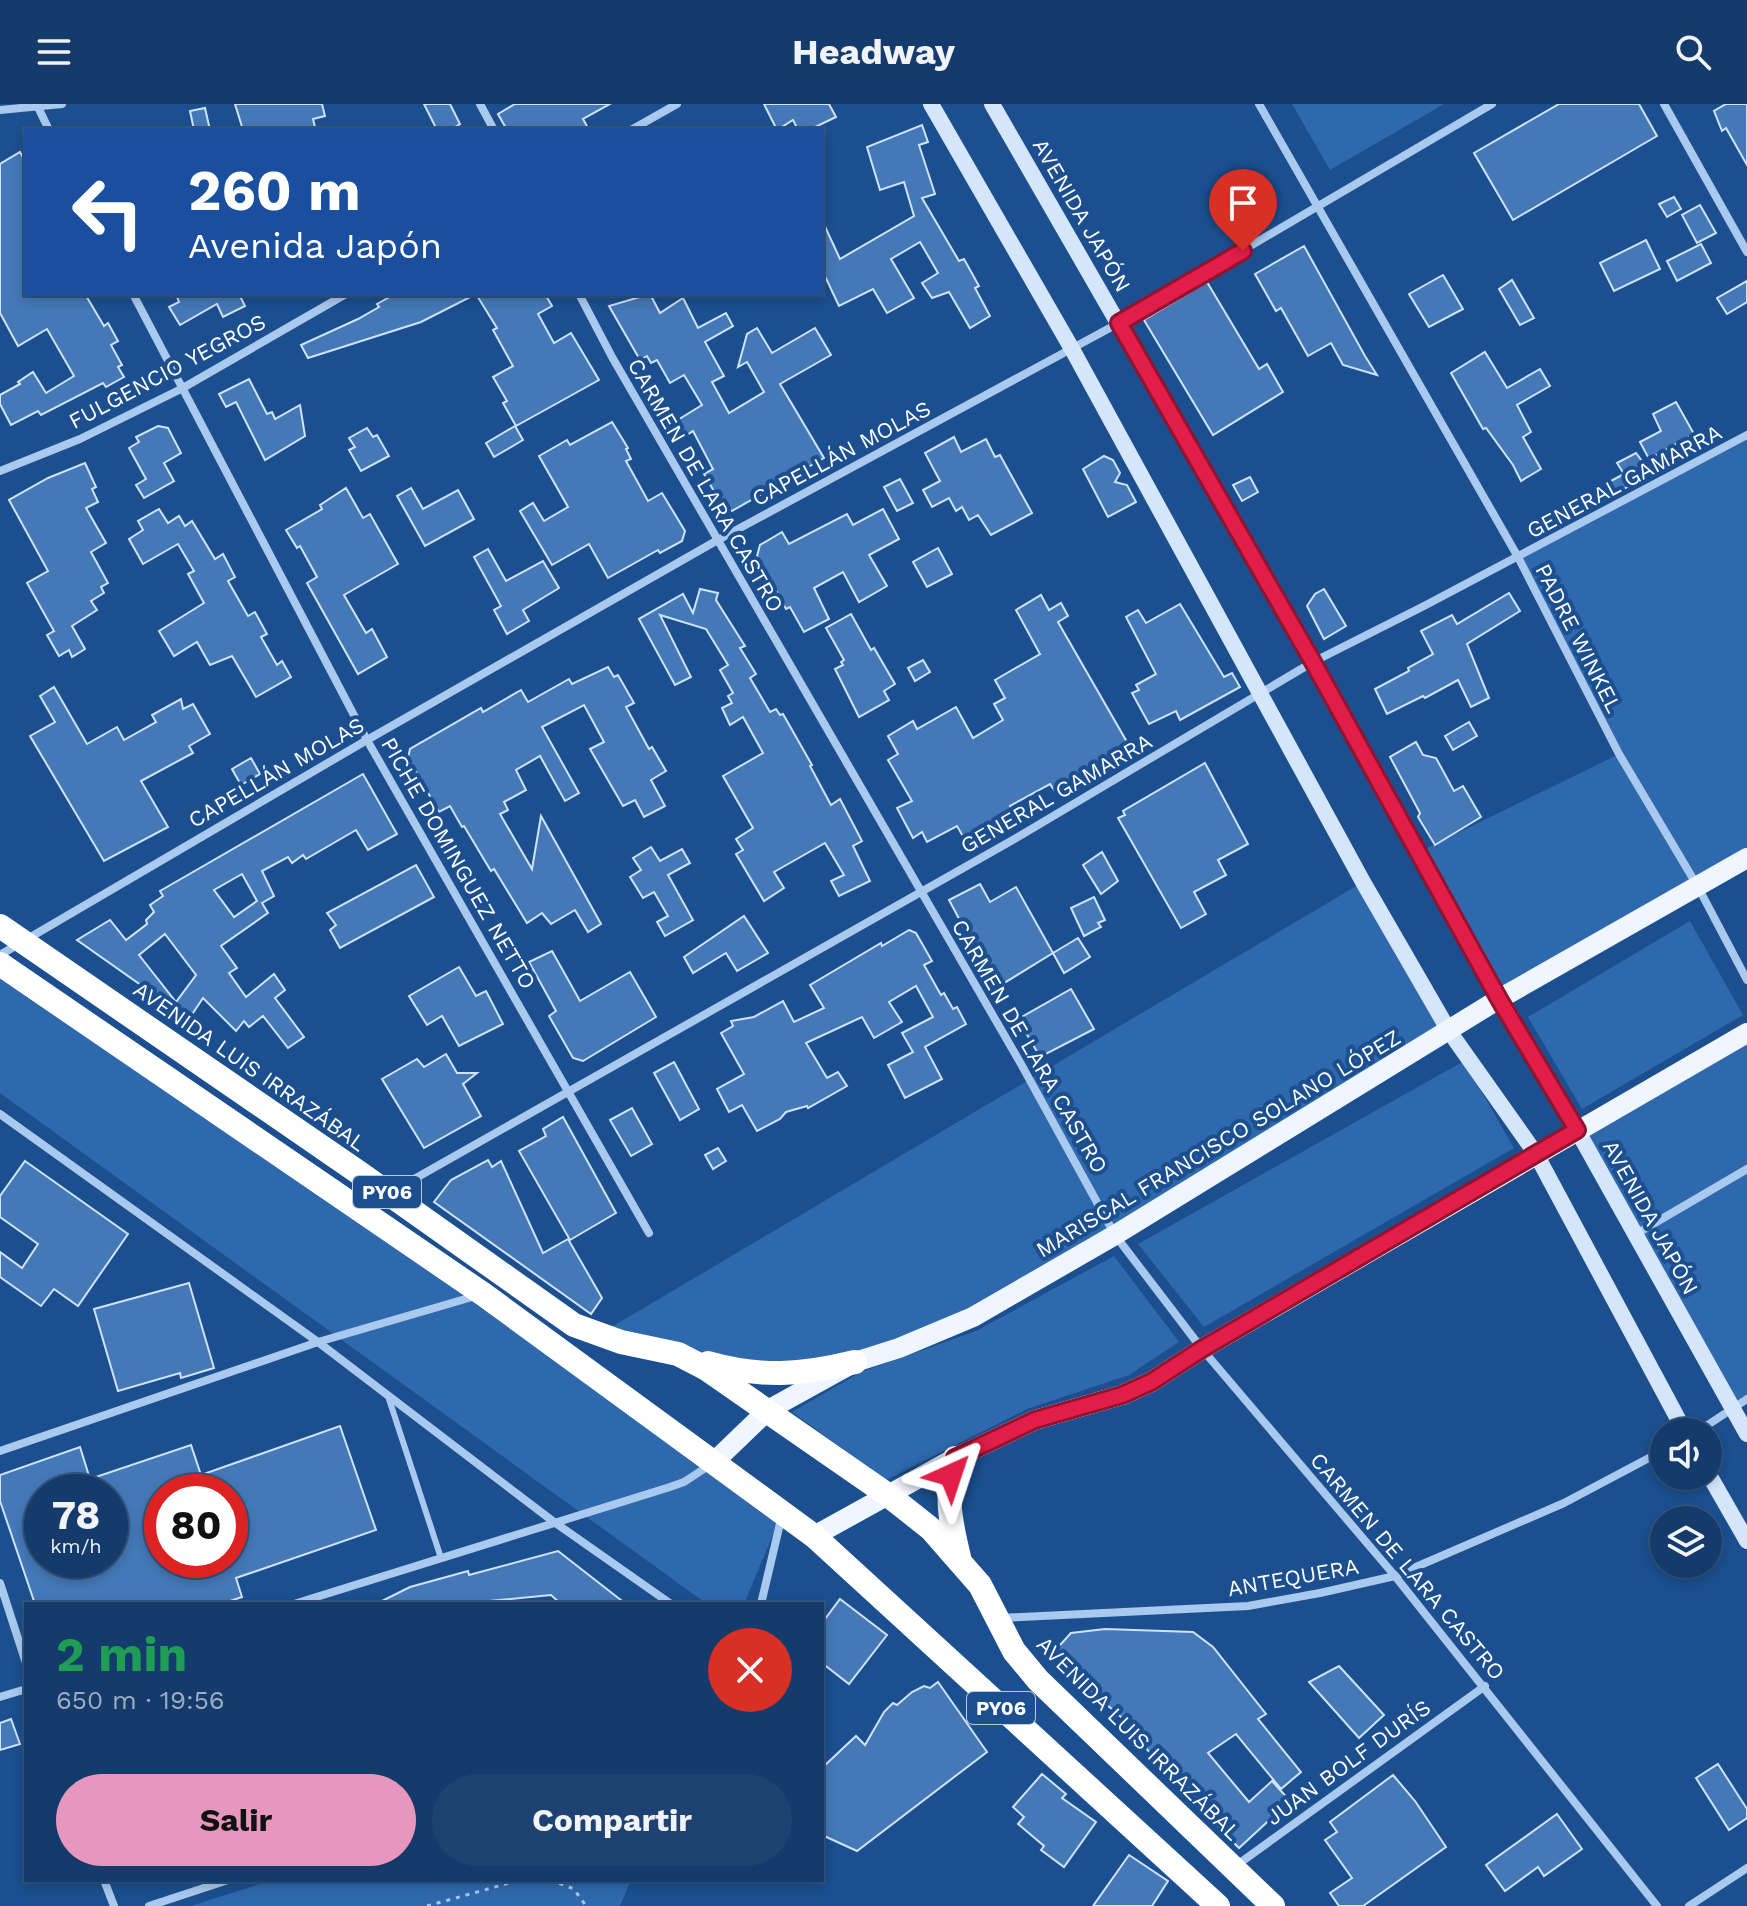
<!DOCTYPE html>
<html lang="es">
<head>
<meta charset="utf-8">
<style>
	body { margin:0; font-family:"Work Sans",sans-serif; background:#1d4271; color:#f1f3f6; height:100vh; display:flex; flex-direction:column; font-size:30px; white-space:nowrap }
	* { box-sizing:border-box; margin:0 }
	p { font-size:26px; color:#9dadc1 }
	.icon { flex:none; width:44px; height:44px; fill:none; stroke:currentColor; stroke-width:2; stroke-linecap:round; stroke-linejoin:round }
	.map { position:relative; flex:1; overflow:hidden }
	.details { position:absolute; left:24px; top:1498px; width:800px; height:280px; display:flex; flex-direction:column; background:#143b6b; border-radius:0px; box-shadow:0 4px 12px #0003,0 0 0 2px #33557e }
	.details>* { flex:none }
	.hud { position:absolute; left:24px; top:24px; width:800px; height:168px; border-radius:0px; box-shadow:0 4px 12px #0003,0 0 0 2px #33557e; background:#1a4fa0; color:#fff; overflow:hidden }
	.buttons { position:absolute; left:1650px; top:1314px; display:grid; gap:16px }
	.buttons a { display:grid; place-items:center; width:72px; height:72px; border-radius:50%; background:#143b6b; box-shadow:0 4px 12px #0003,0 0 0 2px #33557e; font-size:40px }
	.speed { position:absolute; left:24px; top:1370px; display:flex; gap:16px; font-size:40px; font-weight:700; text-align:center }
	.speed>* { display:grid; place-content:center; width:104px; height:104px; border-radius:50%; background:#143b6b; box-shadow:0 4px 12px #0003,0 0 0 2px #33557e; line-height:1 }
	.speed small { font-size:20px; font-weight:400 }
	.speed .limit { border:12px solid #d22; background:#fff; color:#111 }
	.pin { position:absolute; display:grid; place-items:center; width:68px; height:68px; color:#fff; margin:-82px -34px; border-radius:50% 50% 50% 0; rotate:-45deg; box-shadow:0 0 8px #0007 }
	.pin .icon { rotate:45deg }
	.me { position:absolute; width:88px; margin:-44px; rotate:42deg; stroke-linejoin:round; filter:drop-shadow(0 0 6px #0008) }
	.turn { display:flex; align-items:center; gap:28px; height:168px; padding:0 32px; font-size:36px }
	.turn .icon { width:104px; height:104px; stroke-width:2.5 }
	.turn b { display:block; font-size:56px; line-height:68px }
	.round { display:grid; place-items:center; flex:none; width:84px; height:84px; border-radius:42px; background:#1d4271 }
	.overview { display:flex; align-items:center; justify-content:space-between; height:136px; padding:0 32px }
	h1 { font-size:48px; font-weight:700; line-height:60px; color:#1e9e55 }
	.action { display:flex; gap:16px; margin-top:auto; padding:16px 32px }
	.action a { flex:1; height:92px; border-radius:48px; background:#e797bd; color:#111; font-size:32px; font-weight:700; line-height:92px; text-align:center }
	.action a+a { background:#1d4271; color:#f1f3f6 }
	header { display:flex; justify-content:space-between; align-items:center; height:104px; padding:0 32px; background:#143b6b; font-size:36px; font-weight:700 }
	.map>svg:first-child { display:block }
	.green { fill:#2e69ad }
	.building { fill:#4478b7; stroke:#cfe3fa; stroke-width:2; fill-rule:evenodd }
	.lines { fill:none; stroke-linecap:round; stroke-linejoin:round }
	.path { stroke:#a9c9ee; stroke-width:3; stroke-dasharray:4 6; stroke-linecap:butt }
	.lane { stroke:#a9c9ee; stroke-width:6 }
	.street { stroke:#a9c9ee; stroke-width:8 }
	.secondary { stroke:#d6e6fa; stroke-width:16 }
	.primary { stroke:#f0f6ff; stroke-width:20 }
	.highway { stroke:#fff; stroke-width:24 }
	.route-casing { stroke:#92132f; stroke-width:20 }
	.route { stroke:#e11d48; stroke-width:14 }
	.labels { text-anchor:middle; stroke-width:8; stroke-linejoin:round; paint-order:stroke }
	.shield { fill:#1b4f8f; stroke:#bbcadd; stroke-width:2 }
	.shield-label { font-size:20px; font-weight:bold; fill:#fff }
	.street-label { font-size:22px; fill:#fff; stroke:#1b4f8f }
</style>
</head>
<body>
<header><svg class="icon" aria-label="menu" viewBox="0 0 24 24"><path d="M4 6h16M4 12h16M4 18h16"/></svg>Headway<svg class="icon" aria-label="search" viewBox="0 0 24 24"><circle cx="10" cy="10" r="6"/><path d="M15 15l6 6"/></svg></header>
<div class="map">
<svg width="1747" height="1802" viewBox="0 0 1747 1802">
	<rect width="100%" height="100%" fill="#1b4f8f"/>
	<g class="green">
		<path d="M1292,0H1444L1330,66Z"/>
		<path d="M1747,330V754L1499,895L1419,748L1619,650L1518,453Z"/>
		<path d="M1363,778L1449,927L973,1213L785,1271L598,1231Z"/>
		<path d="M1690,817L1743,911L1582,1005L1528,913Z"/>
		<path d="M0,874L782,1409L744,1500H707L0,989Z"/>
		<path d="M1747,929V1295L1732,1304L1577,1026Z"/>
		<path d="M1464,957L1514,1044L1204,1223L1138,1140Z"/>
		<path d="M1114,1152L1179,1238L1129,1271L1027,1305L886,1376L792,1308L861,1268L976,1227Z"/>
		<path d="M272,1776H631L620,1802H191Z"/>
	</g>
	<g class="building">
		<path d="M235,0H322L325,12L313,15L315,23L305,26H243Z"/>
		<path d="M424,0H450L460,20L450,26H437Z"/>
		<path d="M515,0H610L583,15L589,26H507L498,10Z"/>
		<path d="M764,0H829L836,13L809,26H798L793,16L777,26Z"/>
		<path d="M1559,0H1639L1657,32L1513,116L1474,49Z"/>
		<path d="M1726,0H1747V61L1726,24L1722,27L1714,7Z"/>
		<path d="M205,4L210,26H194L190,7Z"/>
		<path d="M922,21L928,38L919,41L935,90L922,94L959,157L964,155L979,182L975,184L990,212L970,224L949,188L932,194L922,179L938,169L920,138L891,155L914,194L887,209L873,185L839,202L822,166V116L840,155L914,112L904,78L880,86L867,43Z"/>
		<path d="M20,48L26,59V190H85L104,222L108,219L118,237L111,241L122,261L118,263L124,273L106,283L103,279L41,311L38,307L11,321L0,300V291L20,280L18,278L33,268L46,289L74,272L47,225L18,242L0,209V60Z"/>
		<path d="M1674,93L1681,105L1667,113L1659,100Z"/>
		<path d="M1700,101L1716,129L1697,139L1682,111Z"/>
		<path d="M1646,136L1660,165L1614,187L1600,159Z"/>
		<path d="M1701,140L1711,159L1677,177L1667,157Z"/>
		<path d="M1304,142L1365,252L1377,271L1343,261L1331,239L1308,252L1281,204L1276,207L1255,170Z"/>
		<path d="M1443,171L1463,205L1429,223L1409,190Z"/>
		<path d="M1512,176L1534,214L1520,221L1499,185Z"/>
		<path d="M1747,177V198L1727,210L1717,194Z"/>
		<path d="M1207,178L1259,265L1267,260L1283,288L1213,331L1144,216Z"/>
		<path d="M176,190H239L245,202L223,213L217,200L180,221L169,203L179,198Z"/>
		<path d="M395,190H545L552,202L538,210L554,239L571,229L599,276L516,322L503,299L507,297L493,273L513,262L493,226L497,224L476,190L421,218L308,254L301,241L358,215L379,203L377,200Z"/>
		<path d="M650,190L660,209L683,194L698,224L726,209L733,222L705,238L724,272L712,278L729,309L764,288L747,258L738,263L747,230L757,224L772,249L815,224L831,251L780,280L824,354L732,407L723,403L704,370L713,365L693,327L684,333L676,317L702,301L684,271L670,279L657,256L651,259L647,252L640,256L609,202Z"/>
		<path d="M1485,248L1507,284L1540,265L1550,282L1517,301L1531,328L1523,333L1541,365L1521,377L1513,361L1486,324L1483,325L1451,269Z"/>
		<path d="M249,275L267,310L272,308L275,315L300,301L305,332L265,356L236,298L226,303L219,290Z"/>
		<path d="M1676,298L1694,330L1649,355L1640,338L1661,327L1653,310Z"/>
		<path d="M612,318L628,344L626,345L631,355L626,357L648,397L662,389L685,427L682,437L660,449L658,446L608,474L589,440L552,461L520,407L533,399L544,417L568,403L539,352L567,336L570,341Z"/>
		<path d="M158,322L168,324L181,349L164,359L174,377L144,394L136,381L146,375L129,344L139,338L136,333Z"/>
		<path d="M515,322L523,336L494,353L486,339Z"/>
		<path d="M367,324L373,333L377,331L389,352L361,367L349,346L355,343L349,334Z"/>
		<path d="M954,333L961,348L986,335L995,353L1000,351L1032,409L991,431L978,411L969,416L962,403L956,407L949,394L932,403L923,386L940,377L925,349Z"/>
		<path d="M1636,349L1651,369L1614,391L1607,379L1624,370L1617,359Z"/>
		<path d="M1104,352L1113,356L1120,369L1115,378L1127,381L1136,398L1108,413L1083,365Z"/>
		<path d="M85,359L96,383L92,385L98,398L86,404L106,439L91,448L108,479L101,483L104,489L91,497L97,506L72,522L85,545L72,553L69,546L59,552L47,531L54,527L27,479L48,467L9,396L48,374Z"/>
		<path d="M1250,373L1258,388L1242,397L1233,381Z"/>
		<path d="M900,375L913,399L897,407L884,383Z"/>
		<path d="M346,384L363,414L370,410L398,460L344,491L366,529L372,525L387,553L358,570L307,479L317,473L300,442L297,444L286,426L322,405L320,401Z"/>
		<path d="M411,384L423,405L458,386L474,415L425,442L397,392Z"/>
		<path d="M159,405L168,419L179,412L185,422L192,417L215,455L223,450L235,473L228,477L248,512L255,508L267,530L261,533L277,561L282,557L291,573L256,593L232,552L210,561L197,538L174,552L159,527L204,499L188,470L194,467L178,440L143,460L129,435L143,426L138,417Z"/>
		<path d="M883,405L899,435L869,451L887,482L859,498L843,468L814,484L829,515L804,528L790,503L786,505L757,452L760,441L782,428L789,440L847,410L853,421Z"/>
		<path d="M938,444L952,470L927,483L913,458Z"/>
		<path d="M488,445L506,477L543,457L559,484L523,506L529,517L507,530L494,506L501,502L474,453Z"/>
		<path d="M700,485L718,489L716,496L745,542L740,544L756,570L750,574L770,608L776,605L780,611L783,610L812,661L810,662L831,701L840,695L862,737L853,742L870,777L839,792L831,777L844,771L825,739L774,768L784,784L764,797L736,750L743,746L736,735L753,724L723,672L763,649L743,613L730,621L722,604L732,599L728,592L733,589L720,566L728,561L706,525L660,511L691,573L675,581L639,515L683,490L693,509Z"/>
		<path d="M1324,485L1346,522L1324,535L1307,502L1315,490Z"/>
		<path d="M1509,489L1520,507L1467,540L1489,594L1471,603L1458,576L1425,594L1423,592L1387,610L1375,585L1409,567L1408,564L1433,550L1421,527L1452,511L1457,520Z"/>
		<path d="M1041,491L1049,506L1061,499L1068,512L1058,518L1131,645L1056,689L1050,680L1010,702L1015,711L968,741L957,722L927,738L922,728L913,734L897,704L912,697L888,656L898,650L888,632L913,617L917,625L956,603L973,634L1003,616L994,600L1005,594L995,576L1040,550L1016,506Z"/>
		<path d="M1180,500L1224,573L1232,569L1240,583L1180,616L1176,607L1149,620L1132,589L1139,586L1136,581L1156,570L1126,513L1138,506L1146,519Z"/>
		<path d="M851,510L871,546L874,544L895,580L884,587L889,596L859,613L835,565L843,561L841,558L844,556L826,524Z"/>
		<path d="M923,556L930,568L915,577L908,564Z"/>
		<path d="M608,563L614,573L618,571L634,599L626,603L649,645L652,643L666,667L651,676L665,702L644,713L635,696L623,702L590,645L604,638L584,601L542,623L579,689L565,697L540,652L516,666L526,686L504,698L508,706L500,710L532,765L541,712L601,820L588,828L575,806L551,820L542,809L527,819L494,765L491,767L464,722L462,723L450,702L439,708L408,654L410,645L481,604L483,608L521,586L528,598L569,575L572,580Z"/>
		<path d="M54,583L87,640L117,623L124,636L156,618L152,611L181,595L183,605L193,600L210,630L189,642L193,649L141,677L168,723L104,757L30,632L55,618L40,592Z"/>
		<path d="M1469,618L1477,632L1453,646L1445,632Z"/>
		<path d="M1416,638L1423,651L1436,654L1454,687L1463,682L1481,713L1435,741L1418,713L1420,709L1390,653Z"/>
		<path d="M251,654L260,670L241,681L232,665Z"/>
		<path d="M1205,659L1248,740L1218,756L1226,771L1194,788L1206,810L1181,824L1118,714L1125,711L1123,707Z"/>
		<path d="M363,670L397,730L368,746L356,726L306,755L303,751L292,759L288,753L262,767L274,792L262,799L268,809L221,842L237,864L229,869L246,893L274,870L285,886L275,894L304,933L288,944L263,912L249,923L244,917L236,927L203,894L189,915L77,836L110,816L126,836L147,820L146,816L154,808L150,801L163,792L160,787ZM242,770L257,797L234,813L214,786ZM165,830L196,871L176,898L139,851Z"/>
		<path d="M651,743L660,757L682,745L690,759L668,771L693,816L665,832L657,818L668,812L654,788L643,794L630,773L641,766L633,754Z"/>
		<path d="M1102,748L1118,777L1101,790L1083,761Z"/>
		<path d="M416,761L434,793L340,844L330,826L336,821L327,809Z"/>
		<path d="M980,780L990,798L1016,783L1053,849L996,884L949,796Z"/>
		<path d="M1094,793L1105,816L1098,819L1101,823L1084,832L1071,804Z"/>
		<path d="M744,812L768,849L737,867L726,849L693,869L684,853Z"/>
		<path d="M909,826L916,829L932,857L924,861L941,891L944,889L953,905L957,903L966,920L925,943L942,975L905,994L888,961L913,948L902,929L933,913L916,882L889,898L902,918L874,934L862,913L806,939L827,974L838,968L847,982L808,1004L807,1002L786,1008L780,1015L757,1027L742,1001L729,1008L717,985L744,970L721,929L733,922L731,917L754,913L783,897L794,918L824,904L810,881L881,839L882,842Z"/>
		<path d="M1078,834L1090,853L1064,869L1053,849Z"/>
		<path d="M552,847L580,897L630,868L656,913L583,957L573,954L549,912L556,907L529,858Z"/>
		<path d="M459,863L476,892L486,887L503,920L459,942L442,912L427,921L409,892Z"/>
		<path d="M1071,885L1094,925L1040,953L1018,915Z"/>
		<path d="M446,950L457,969H477L463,980L481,1012L424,1044L382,975L417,955L424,963Z"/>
		<path d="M674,958L699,1005L680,1016L654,969Z"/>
		<path d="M632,1004L652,1040L631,1052L610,1016Z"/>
		<path d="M563,1013L616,1109L570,1136L519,1047L546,1032L543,1025Z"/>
		<path d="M718,1044L726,1057L713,1065L705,1051Z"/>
		<path d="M488,1056L492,1063L501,1057L543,1149L568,1135L602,1194L591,1210L434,1098L451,1076Z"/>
		<path d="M25,1057L128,1130L78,1202L54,1185L41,1202L0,1173V1148L22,1164L38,1140L0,1113V1092Z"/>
		<path d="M189,1179L214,1264L181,1274L180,1269L118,1287L94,1205Z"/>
		<path d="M340,1322L376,1426L236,1474L242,1493L221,1500H35L0,1397V1371L80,1343L90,1375L191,1341L201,1371ZM42,1388H110V1456H42ZM162,1388H230V1456H162Z"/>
		<path d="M558,1447L626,1500H561L551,1491L489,1497L479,1500H376L410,1483L468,1467L469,1471Z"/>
		<path d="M840,1495L887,1531L849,1580L822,1559V1519Z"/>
		<path d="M1105,1525L1193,1528L1213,1543L1266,1610L1258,1615L1301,1668L1281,1685L1236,1630L1208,1649L1249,1698L1272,1677L1290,1697L1239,1744L1171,1675L1121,1613L1050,1552L1071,1529Z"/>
		<path d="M1339,1562L1384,1611L1359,1634L1309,1578Z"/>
		<path d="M938,1578L987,1648L857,1747L822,1731V1664L856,1632L865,1641L884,1608L893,1599L897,1601L912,1588L924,1582L930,1584Z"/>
		<path d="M11,1615L20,1640L0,1646V1619Z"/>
		<path d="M1718,1660L1747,1705V1714L1729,1726L1696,1674Z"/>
		<path d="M1042,1670L1066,1690L1062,1694L1096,1718L1064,1763L1041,1746L1044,1742L1018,1720L1024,1713L1013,1703Z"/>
		<path d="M1393,1671L1415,1697L1446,1743L1363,1802H1339L1330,1789L1352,1774L1325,1736L1337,1728L1330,1718Z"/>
		<path d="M1557,1710L1582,1745L1544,1772L1538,1763L1505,1787L1486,1761Z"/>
		<path d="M1129,1751L1168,1777L1152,1802H1093Z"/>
	</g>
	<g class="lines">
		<g class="path">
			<path d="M550,1776L574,1785L586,1802"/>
			<path d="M427,1802L520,1776"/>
		</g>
		<path class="lane" d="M388,1292L441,1454"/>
		<g class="street">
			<path d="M480,0L494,26"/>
			<path d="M1259,0L1518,453L1619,650L1698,783L1747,876"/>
			<path d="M1664,0L1747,148"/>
			<path d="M38,3L49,26"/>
			<path d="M0,6L62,0"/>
			<path d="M631,26L677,0"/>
			<path d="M133,190L367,636L649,1129"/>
			<path d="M579,190L612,253L1021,960L1115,1131L1202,1245L1395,1472L1657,1802"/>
			<path d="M0,367L80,335L181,285L346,190"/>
			<path d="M0,851L367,636L716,437L1119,219L1492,0"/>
			<path d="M0,1010L318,1238L554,1418L671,1500"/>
			<path d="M393,1087L1011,737L1313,558L1424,502L1747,331"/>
			<path d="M1636,1130L1747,1065"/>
			<path d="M1697,1328L1747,1295"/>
			<path d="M0,1347L318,1238L479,1191"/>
			<path d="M0,1479L26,1559"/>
			<path d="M294,1500L670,1383L684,1378L710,1361"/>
			<path d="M761,1500L782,1411"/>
			<path d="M1000,1514L1248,1502L1320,1489L1395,1472L1564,1399L1664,1346"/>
			<path d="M0,1593L26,1585"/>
			<path d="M1237,1761L1485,1582"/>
			<path d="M104,1776L114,1802"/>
			<path d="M149,1802L228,1776"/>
			<path d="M1689,1802L1747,1764"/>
		</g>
		<g class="secondary">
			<path d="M931,0L1072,245L1363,778L1449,927L1536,1050L1685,1328"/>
			<path d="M992,0L1313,558L1499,895L1577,1026L1747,1330"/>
			<path d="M1708,1369L1747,1437"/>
		</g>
		<g class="primary">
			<path d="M714,1358L768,1306L855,1258L899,1244L973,1213L1115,1131L1499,895L1747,754"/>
			<path d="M814,1432L955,1354L1035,1316L1122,1291L1151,1278L1202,1245L1747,929"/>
		</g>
		<g class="highway">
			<path d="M0,822L358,1068L574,1221L621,1238L678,1250L705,1264L888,1391L931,1425L980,1481L1014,1547L1038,1576L1273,1802"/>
			<path d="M0,860L483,1190L814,1432L1218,1802"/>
			<path d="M708,1259C761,1274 802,1271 855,1258"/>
			<path d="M955,1354C945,1391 950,1416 959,1453"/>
		</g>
	</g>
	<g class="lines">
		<defs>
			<path id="route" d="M951,1371L955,1354L1035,1316L1122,1291L1151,1278L1202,1245L1577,1026L1499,895L1313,558L1119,219L1243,147"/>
		</defs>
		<use href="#route" class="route-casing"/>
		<use href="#route" class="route"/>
	</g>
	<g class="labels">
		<g class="shield">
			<rect x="353" y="1072" width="68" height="32" rx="6"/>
			<rect x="967" y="1588" width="68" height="32" rx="6"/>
		</g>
		<g class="shield-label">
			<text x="387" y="1095">PY06</text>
			<text x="1001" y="1611">PY06</text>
		</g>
		<g class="street-label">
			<text transform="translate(1082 111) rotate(60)" y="8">AVENIDA JAPÓN</text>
			<text transform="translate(167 267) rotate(-28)" y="8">FULGENCIO YEGROS</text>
			<text transform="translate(841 349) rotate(-28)" y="8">CAPELLÁN MOLAS</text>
			<text transform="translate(1624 377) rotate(-28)" y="8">GENERAL GAMARRA</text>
			<text transform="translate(706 381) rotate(60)" y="8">CARMEN DE LARA CASTRO</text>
			<text transform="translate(1579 534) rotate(63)" y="8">PADRE WINKEL</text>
			<text transform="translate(276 668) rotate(-30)" y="8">CAPELLÁN MOLAS</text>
			<text transform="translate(1056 689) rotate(-30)" y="8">GENERAL GAMARRA</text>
			<text transform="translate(459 759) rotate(60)" y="8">PICHE DOMINGUEZ NETTO</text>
			<text transform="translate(1030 942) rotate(60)" y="8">CARMEN DE LARA CASTRO</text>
			<text transform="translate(250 962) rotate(35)" y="8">AVENIDA LUIS IRRAZÁBAL</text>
			<text transform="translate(1218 1039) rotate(-31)" y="8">MARISCAL FRANCISCO SOLANO LÓPEZ</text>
			<text transform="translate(1651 1113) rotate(61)" y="8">AVENIDA JAPÓN</text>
			<text transform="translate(1408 1462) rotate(50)" y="8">CARMEN DE LARA CASTRO</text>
			<text transform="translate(1293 1473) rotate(-10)" y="8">ANTEQUERA</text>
			<text transform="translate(1139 1634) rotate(45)" y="8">AVENIDA LUIS IRRAZÁBAL</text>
			<text transform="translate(1348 1658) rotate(-36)" y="8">JUAN BOLF DURÍS</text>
		</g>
	</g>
</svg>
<div class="buttons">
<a><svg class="icon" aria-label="sound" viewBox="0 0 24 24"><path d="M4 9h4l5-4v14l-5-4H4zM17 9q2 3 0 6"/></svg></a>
<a><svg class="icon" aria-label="layers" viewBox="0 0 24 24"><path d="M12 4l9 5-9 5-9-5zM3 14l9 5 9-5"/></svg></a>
</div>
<div class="speed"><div>78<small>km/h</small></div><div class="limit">80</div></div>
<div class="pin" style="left:1243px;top:147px;background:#d93025"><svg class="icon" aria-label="arrive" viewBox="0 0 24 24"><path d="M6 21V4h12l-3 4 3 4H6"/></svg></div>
<svg class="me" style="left:951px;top:1371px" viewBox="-20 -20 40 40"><path d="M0-17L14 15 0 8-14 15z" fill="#e11d48" stroke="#fff" stroke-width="4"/></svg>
<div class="hud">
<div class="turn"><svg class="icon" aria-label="left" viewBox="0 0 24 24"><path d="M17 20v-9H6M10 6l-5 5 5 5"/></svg><div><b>260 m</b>Avenida Japón</div></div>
</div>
<section class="details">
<div class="overview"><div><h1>2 min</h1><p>650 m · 19:56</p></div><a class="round" style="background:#d93025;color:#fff"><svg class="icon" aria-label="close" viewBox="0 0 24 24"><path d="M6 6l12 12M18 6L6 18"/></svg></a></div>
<div class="action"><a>Salir</a><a>Compartir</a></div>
</section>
</div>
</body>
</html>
